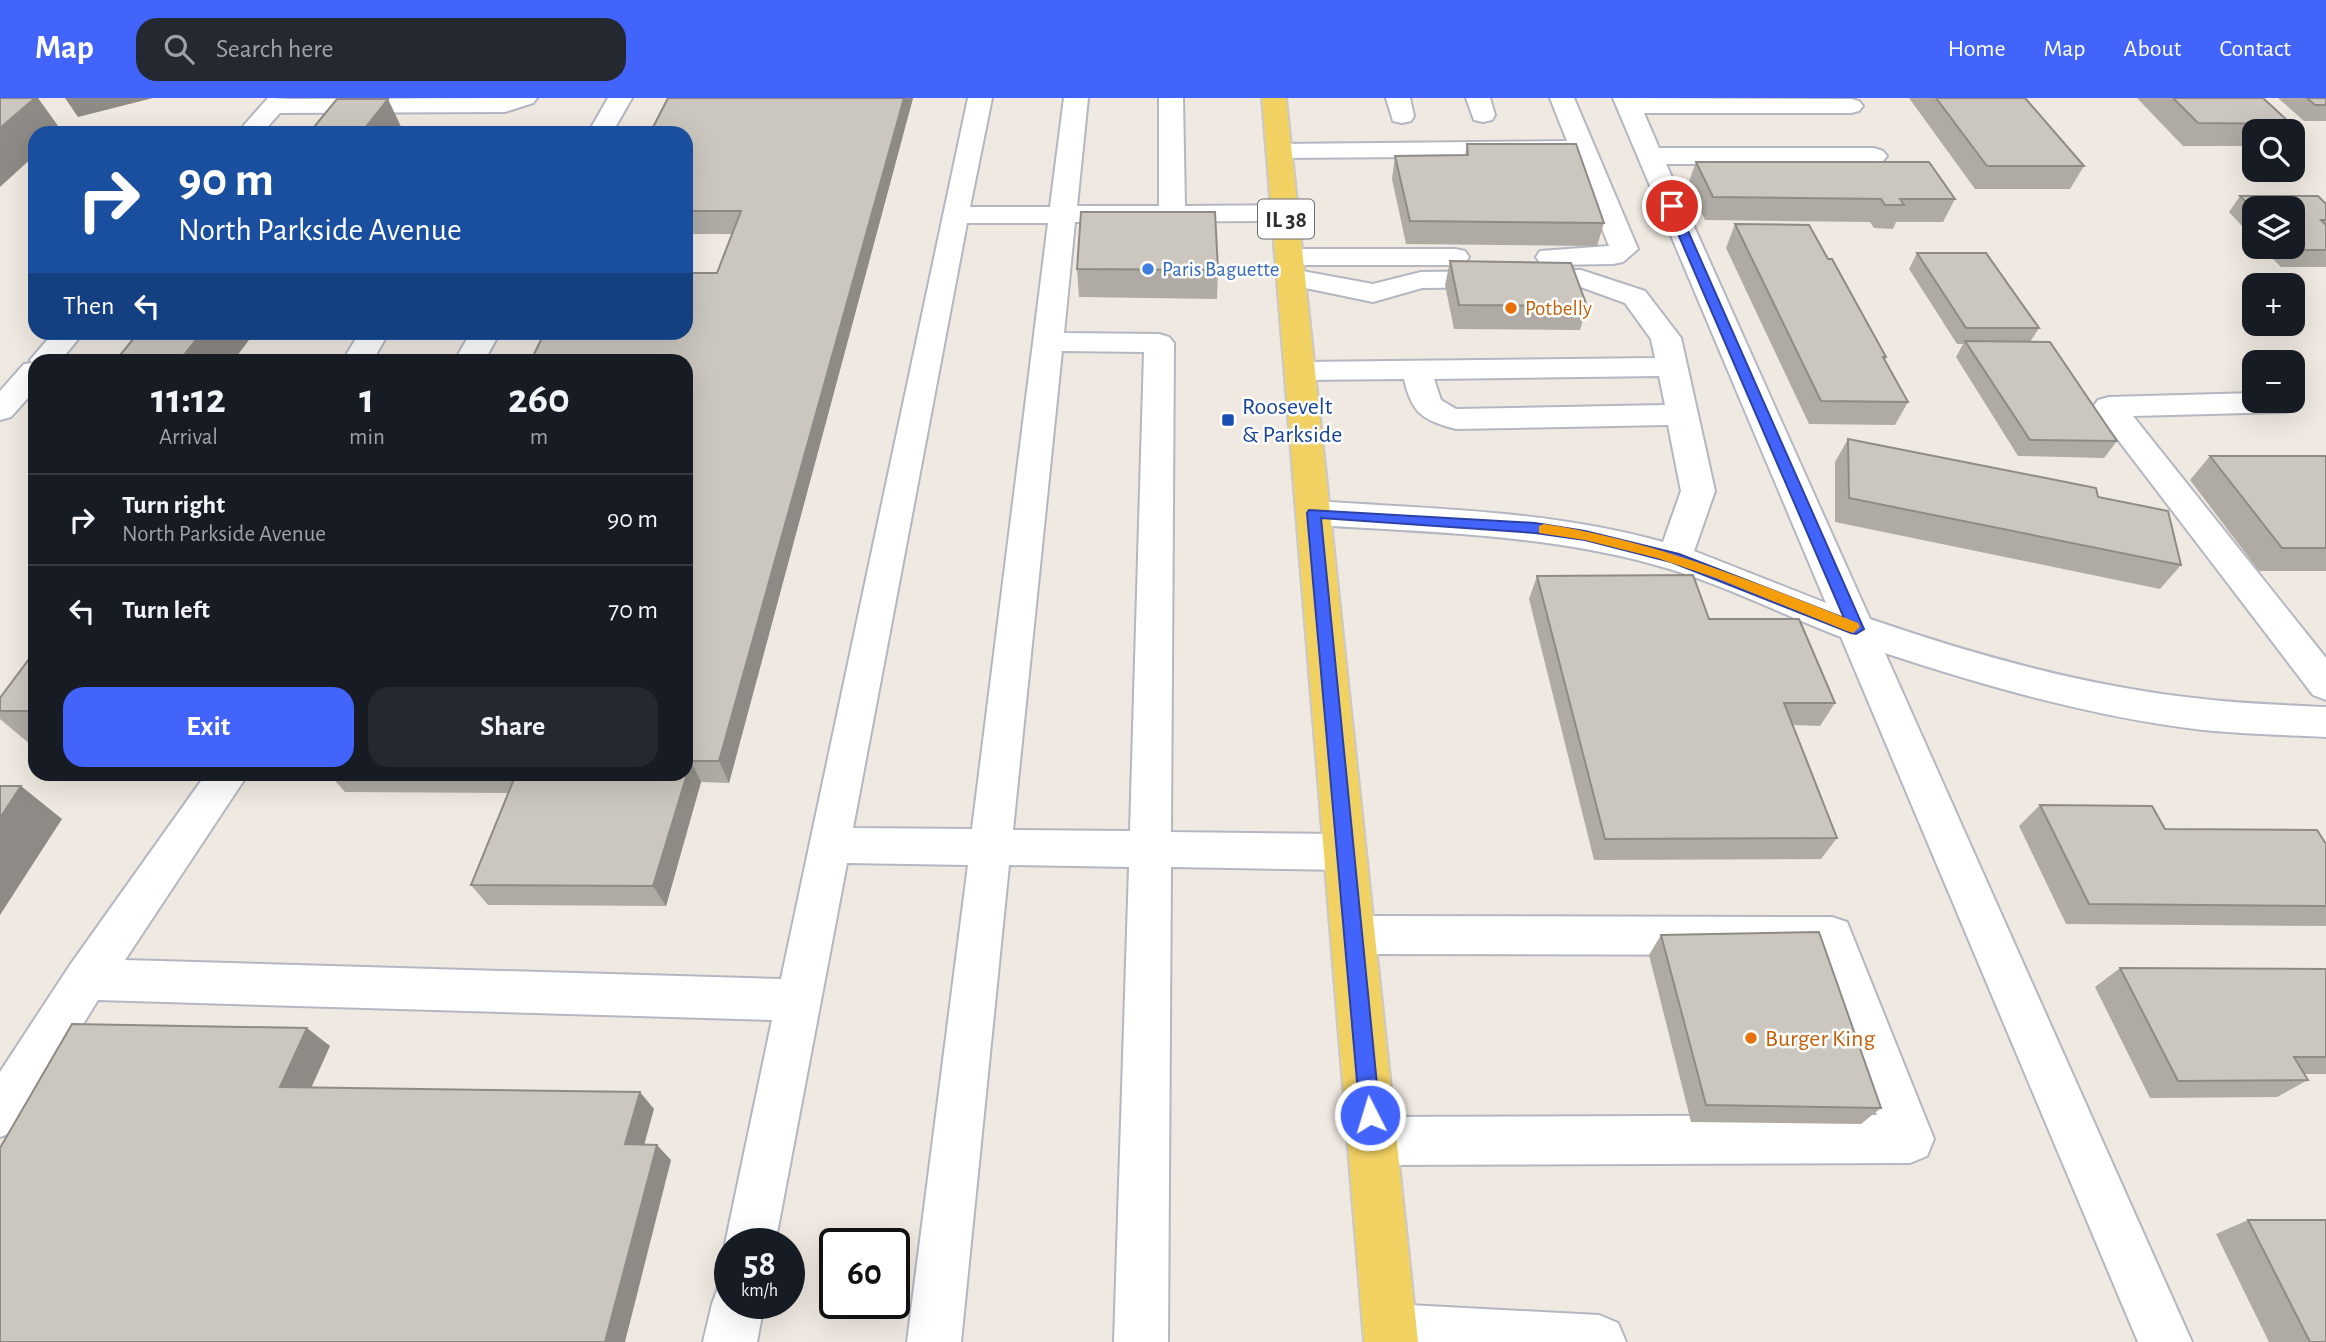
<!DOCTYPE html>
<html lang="en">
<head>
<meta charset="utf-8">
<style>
	body { margin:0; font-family:"Alegreya Sans",sans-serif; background:#242831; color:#f1f3f6; height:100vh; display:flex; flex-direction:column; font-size:26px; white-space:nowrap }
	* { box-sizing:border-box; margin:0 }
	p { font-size:23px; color:#9ea1a6 }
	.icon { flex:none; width:38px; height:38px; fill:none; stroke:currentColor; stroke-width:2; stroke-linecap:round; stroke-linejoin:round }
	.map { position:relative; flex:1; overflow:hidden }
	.details { position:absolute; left:28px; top:256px; width:665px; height:427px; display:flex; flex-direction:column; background:#171b24; border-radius:21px; box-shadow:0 7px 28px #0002 }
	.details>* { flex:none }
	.guide { position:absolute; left:28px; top:28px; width:665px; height:214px; border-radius:21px; box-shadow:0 7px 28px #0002; background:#1a4fa0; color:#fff; overflow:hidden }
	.controls { position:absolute; left:2242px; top:21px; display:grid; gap:14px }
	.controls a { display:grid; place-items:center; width:63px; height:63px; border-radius:14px; background:#171b24; box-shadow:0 7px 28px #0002; font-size:35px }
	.speed { position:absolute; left:714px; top:1130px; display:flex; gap:14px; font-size:35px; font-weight:700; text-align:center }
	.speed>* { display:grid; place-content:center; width:91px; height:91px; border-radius:50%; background:#171b24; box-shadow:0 7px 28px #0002; line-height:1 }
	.speed small { font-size:18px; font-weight:400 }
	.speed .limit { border:4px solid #111; border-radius:10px; background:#fff; color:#111 }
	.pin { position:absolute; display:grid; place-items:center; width:60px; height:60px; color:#fff; margin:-30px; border:4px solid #fff; border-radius:50%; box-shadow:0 2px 7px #0007 }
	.me { position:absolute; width:77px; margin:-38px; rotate:355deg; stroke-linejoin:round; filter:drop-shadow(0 0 5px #0008) }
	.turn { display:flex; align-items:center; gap:24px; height:147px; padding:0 35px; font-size:32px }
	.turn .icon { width:91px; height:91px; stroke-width:2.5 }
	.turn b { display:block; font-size:49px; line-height:60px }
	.then { display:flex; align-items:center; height:66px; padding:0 35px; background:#0003; gap:14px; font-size:26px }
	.eta { display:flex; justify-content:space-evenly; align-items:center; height:119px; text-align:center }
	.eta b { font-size:42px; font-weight:600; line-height:49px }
	.cta { display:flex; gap:14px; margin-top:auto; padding:14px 35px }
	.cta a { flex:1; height:80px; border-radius:21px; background:#4264fb; color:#fff; font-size:28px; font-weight:600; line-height:80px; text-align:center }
	.cta a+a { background:#242831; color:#f1f3f6 }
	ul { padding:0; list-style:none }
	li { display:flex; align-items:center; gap:21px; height:91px; padding:0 35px; border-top:2px solid #363941 }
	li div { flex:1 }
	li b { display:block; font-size:26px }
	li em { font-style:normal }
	header { display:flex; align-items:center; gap:42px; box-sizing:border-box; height:98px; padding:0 35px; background:#4264fb; color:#fff }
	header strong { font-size:33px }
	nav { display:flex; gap:38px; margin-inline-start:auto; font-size:24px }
	.search { width:490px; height:63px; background:#242831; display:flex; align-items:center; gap:18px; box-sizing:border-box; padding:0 24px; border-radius:21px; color:#9ea1a6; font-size:26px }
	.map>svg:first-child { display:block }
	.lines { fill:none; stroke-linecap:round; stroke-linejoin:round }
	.minor-casing { stroke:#b4b7c1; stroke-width:4 }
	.major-casing { stroke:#c9c9c9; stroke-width:4 }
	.minor { fill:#fff; fill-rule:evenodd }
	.major { fill:#f2d163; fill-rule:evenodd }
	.wall { fill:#afaba4 }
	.shaded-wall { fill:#8e8b86 }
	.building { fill:#cbc7bf; stroke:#8e8b86; stroke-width:2 }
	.route { fill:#4264fb; stroke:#2b41a3; stroke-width:2 }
	.slow { fill:#f59e0b }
	.shop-dot { fill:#3f7fe0; stroke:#fff; stroke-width:2.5 }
	.food-dot { fill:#e8710a; stroke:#fff; stroke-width:2.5 }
	.transit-dot { fill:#1a4fb4; stroke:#fff; stroke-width:2.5 }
	.labels { text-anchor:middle; stroke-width:5; stroke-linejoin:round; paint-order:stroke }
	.far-shop-label { font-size:21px; fill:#366cbe; stroke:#fff; text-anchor:start }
	.far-food-label { font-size:21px; fill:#c56008; stroke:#fff; text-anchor:start }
	.shield { fill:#fff; stroke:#6d6d6d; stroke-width:2 }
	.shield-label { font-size:23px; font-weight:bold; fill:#2e2e2e }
	.transit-label { font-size:24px; fill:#164399; stroke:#fff; text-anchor:start }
	.food-label { font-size:24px; fill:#c56008; stroke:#fff; text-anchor:start }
</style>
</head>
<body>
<header>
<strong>Map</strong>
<div class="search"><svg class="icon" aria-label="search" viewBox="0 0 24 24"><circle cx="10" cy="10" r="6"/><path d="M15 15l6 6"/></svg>Search here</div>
<nav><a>Home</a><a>Map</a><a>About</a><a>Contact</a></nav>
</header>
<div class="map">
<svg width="2326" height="1244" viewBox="0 0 2326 1244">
	<rect width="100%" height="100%" fill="#efe9e1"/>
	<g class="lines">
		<defs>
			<g id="minor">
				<path d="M268,0L292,1L537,0L533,5L505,14L280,15L262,35H237Z"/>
				<path d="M608,0H632L612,35H588Z"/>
				<path d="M968,0H992L970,109H1050L1064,0H1088L1077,108H1159V0H1183L1185,108L1285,107L1294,109L1298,115L1294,121L1285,123L1075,124L1064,235L1159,236L1169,239L1174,245L1171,734L1345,736L1360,741L1366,754L1360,767L1345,772L1171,769L1168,1244H1114L1129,769L1009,767L961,1244H907L968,767L847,765L775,1146H730V1159L725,1146L772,922L98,902L17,1033L0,1039V974L70,867L206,676H248L125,862L781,881ZM967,125H1048L972,731L853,730ZM1062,253L1144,254L1130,733L1013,732Z"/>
				<path d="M1386,0H1410L1414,18L1411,23L1402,25L1393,23Z"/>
				<path d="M1466,0H1490L1495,17L1492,22L1483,24L1474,22Z"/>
				<path d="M1550,0H1574L1638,151L1623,164L1613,166L1550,167L1540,165L1536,159L1540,153L1609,148L1573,58L1279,60L1270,58L1267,53L1270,48L1279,46L1567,43Z"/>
				<path d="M1613,0L1851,1L1859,3L1863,8L1859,13L1851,15H1644L1659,50H1874L1883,53L1887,58L1883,63L1874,66H1666L1870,521C1977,558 2089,589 2203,601C2244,606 2285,607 2326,609V639C2285,637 2244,636 2203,632C2094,619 1988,589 1885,555L2192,1244H2138L1841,539C1778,515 1717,483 1652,466C1542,436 1427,434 1314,427L1302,423L1297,415L1302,407L1314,403C1431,411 1549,412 1663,444L1681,393L1668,327L1456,331C1423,322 1412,316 1404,281L1300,282L1289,280L1285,273L1289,266L1300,264L1655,260L1651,241L1625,205L1578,188L1422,190L1373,204L1281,185L1277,179L1281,173L1291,171L1373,186L1421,174L1581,172L1645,193L1681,240L1715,393L1694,453L1826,505ZM1659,278L1665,307L1456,311L1441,302L1434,281Z"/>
				<path d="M1289,151H1455L1465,153L1469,159L1465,165L1455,167H1289L1279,165L1275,159L1279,153Z"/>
				<path d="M54,234H84L61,262H35V292L11,319L0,322V293L24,266L32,265L30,262Z"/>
				<path d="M360,234H389L373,262H343Z"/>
				<path d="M471,234H500L485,262H455Z"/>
				<path d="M2254,295V303H2292V296L2297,297L2301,304L2297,311L2286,314L2133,318L2326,560V602L2313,597L2093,309L2098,302L2109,299Z"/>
				<path d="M1353,818L1832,819L1847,824L1934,1041L1927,1058L1910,1065L1373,1067L1356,1060L1349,1043L1356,1026L1373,1019L1877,1017L1817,857L1353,856L1338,851L1331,837L1338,823Z"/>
				<path d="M730,1183V1206H764L757,1244H703L712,1206L719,1187Z"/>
				<path d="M1390,1206L1599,1217L1618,1225L1626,1244H1368L1363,1233L1371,1214Z"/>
			</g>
			<path id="major" d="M1262,0H1286L1418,1244H1364Z"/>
		</defs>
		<use href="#minor" class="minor-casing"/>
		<use href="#major" class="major-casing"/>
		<use href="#minor" class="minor"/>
		<use href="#major" class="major"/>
	</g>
	<g class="wall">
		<path d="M913,0L729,685L701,684L666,808L488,807L471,787L508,695L345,694L329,676H686L717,175L732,136H686V35Z"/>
		<path d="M1909,0H2025L2084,68L2070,91H1975Z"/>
		<path d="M2137,0H2263L2291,26L2286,33H2254V48H2183Z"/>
		<path d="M2278,0H2326V23H2304Z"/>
		<path d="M1467,46L1604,125L1597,148L1406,146L1392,81L1395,58H1465Z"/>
		<path d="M1696,64L1955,101L1943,124H1896L1893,131L1874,130L1870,124L1705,122L1688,86Z"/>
		<path d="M2240,98L2326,106V169H2281L2261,149H2292L2254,110V141L2229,114Z"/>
		<path d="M1735,126L1828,161L1886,259L1885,262L1908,304L1895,327L1809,326L1726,150Z"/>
		<path d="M1917,155L2039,230L2030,244L2117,343L2104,360L2018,358L1956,259L1963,246H1957L1909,171Z"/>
		<path d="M1450,163L1587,208L1580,232L1454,231L1445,187Z"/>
		<path d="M1077,171L1218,172L1217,201L1079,199Z"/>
		<path d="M1848,341L2098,399L2181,467L2160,491L1835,424V364Z"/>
		<path d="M2210,358H2326V473H2259L2190,382Z"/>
		<path d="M1537,478L1709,521L1835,605L1820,628L1793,627L1837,740L1821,761L1594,762L1529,501Z"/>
		<path d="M35,553V647H31L0,621V600Z"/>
		<path d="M2040,707L2165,731L2326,808V828L2066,826L2019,728Z"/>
		<path d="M1661,837L1881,1010L1861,1026L1691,1024L1649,857Z"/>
		<path d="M2120,870L2326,871V976H2304L2308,982L2277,999L2150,1000L2095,889Z"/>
		<path d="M2248,1122L2326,1244H2269L2216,1136Z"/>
	</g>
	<g class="shaded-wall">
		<path d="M35,0H38L61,32L58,35H35V57L0,89V30Z"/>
		<path d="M65,0H153L78,19Z"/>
		<path d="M904,0H913L729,685L719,663Z"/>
		<path d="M388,1L404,35H361Z"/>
		<path d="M202,234H255L234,262H180Z"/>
		<path d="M691,663L701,684L666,808L653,788Z"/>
		<path d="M21,688L62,721L0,817V720Z"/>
		<path d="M307,930L330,948L304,1006L280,989Z"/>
		<path d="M640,994L654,1011L640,1062L625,1046Z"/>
		<path d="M657,1047L671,1062L625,1244H605Z"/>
	</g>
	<g class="building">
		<path d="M0,0H35L0,30Z"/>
		<path d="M668,0H904L719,663H691L653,788L471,787L516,676H686V262H531L545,234H686V175H717L741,113H686V35H650Z"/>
		<path d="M1936,0H2025L2084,68H1987Z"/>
		<path d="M2173,0H2263L2291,26L2198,25Z"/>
		<path d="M2307,0H2326V7H2315Z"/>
		<path d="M337,1H388L361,35H309Z"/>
		<path d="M1467,46H1576L1604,125L1410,123L1395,58L1468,57Z"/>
		<path d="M1696,64H1929L1955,101H1900L1904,107H1885L1881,101L1713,99Z"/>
		<path d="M2240,98H2318L2326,106V122H2321L2326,127V152H2293L2290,149H2292V110H2254V112Z"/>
		<path d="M1081,114H1215L1218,172L1077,171Z"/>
		<path d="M1735,126L1809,127L1828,161H1832L1886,259H1883L1908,304L1821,303Z"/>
		<path d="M1917,155H1986L2039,230H1966Z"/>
		<path d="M1450,163L1571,165L1587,208L1459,207Z"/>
		<path d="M139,234H202L180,262H116Z"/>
		<path d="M1965,243L2050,244L2117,343L2030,342Z"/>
		<path d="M1848,341L2096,390L2098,399L2168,413L2181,467L1849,400Z"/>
		<path d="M2210,358H2326V450H2282Z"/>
		<path d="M1693,477L1709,521H1799L1835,605H1784L1837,740L1605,741L1537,478Z"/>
		<path d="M35,553V613H0V600Z"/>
		<path d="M0,688H21L0,720Z"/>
		<path d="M2040,707L2152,708L2165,731L2317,732L2326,746V808L2089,806Z"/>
		<path d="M1819,834L1881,1010L1706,1007L1661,837Z"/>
		<path d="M2120,870L2326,871V959H2294L2308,982L2178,983Z"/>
		<path d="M72,926L307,930L280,989L640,994L625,1046L657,1047L605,1244H0V1050Z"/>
		<path d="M2248,1122H2326V1244H2310Z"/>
	</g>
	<path class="route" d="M1668,105L1677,108L1864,531L1856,536L1851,535L1671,464L1585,442L1535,435L1321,420L1380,1017L1377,1024L1370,1027L1363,1024L1360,1017L1307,415L1309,412L1535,425L1585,433L1679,456L1844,520L1666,108Z"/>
	<path class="slow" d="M1544,426C1656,443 1754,484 1858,525L1860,529L1853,535L1847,533L1716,480L1657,460L1585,442L1539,435V428Z"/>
	<circle class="shop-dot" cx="1148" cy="171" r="7"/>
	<g class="food-dot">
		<circle cx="1511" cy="210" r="7"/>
		<circle cx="1751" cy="940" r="7"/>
	</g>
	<rect class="transit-dot" x="1221" y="315" width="14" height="14" rx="3.5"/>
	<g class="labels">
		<g class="far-shop-label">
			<text x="1162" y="178">Paris Baguette</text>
		</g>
		<g class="far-food-label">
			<text x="1525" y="217">Potbelly</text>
		</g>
		<rect class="shield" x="1258" y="101.5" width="56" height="39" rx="5"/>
		<g class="shield-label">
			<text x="1286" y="129">IL 38</text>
		</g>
		<g class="transit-label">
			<text x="1242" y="316">Roosevelt<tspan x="1242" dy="28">&amp; Parkside</tspan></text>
		</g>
		<g class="food-label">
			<text x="1765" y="948">Burger King</text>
		</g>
	</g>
</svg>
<div class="controls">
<a><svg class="icon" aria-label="search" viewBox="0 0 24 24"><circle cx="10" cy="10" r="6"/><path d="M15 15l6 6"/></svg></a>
<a><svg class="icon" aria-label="layers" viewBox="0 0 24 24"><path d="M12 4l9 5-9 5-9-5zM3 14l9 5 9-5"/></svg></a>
<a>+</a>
<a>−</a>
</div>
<div class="speed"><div>58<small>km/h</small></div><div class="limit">60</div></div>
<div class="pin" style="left:1672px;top:108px;background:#d93025"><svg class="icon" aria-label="arrive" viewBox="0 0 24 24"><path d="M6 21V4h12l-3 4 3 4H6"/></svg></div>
<svg class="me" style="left:1370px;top:1017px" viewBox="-20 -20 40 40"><circle r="17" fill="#4264fb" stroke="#fff" stroke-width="3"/><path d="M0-11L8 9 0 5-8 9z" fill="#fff"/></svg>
<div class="guide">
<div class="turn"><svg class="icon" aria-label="right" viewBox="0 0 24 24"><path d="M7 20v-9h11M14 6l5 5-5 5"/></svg><div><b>90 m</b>North Parkside Avenue</div></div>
<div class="then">Then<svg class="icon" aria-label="left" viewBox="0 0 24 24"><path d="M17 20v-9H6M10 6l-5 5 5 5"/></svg></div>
</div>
<section class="details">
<div class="eta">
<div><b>11:12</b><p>Arrival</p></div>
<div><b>1</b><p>min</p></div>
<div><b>260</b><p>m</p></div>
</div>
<ul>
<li><svg class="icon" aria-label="right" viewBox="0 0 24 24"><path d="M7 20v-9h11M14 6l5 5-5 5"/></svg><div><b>Turn right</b><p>North Parkside Avenue</p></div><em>90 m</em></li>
<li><svg class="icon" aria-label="left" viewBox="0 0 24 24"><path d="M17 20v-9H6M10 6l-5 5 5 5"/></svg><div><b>Turn left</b></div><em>70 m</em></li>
</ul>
<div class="cta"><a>Exit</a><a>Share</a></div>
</section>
</div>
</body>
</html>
